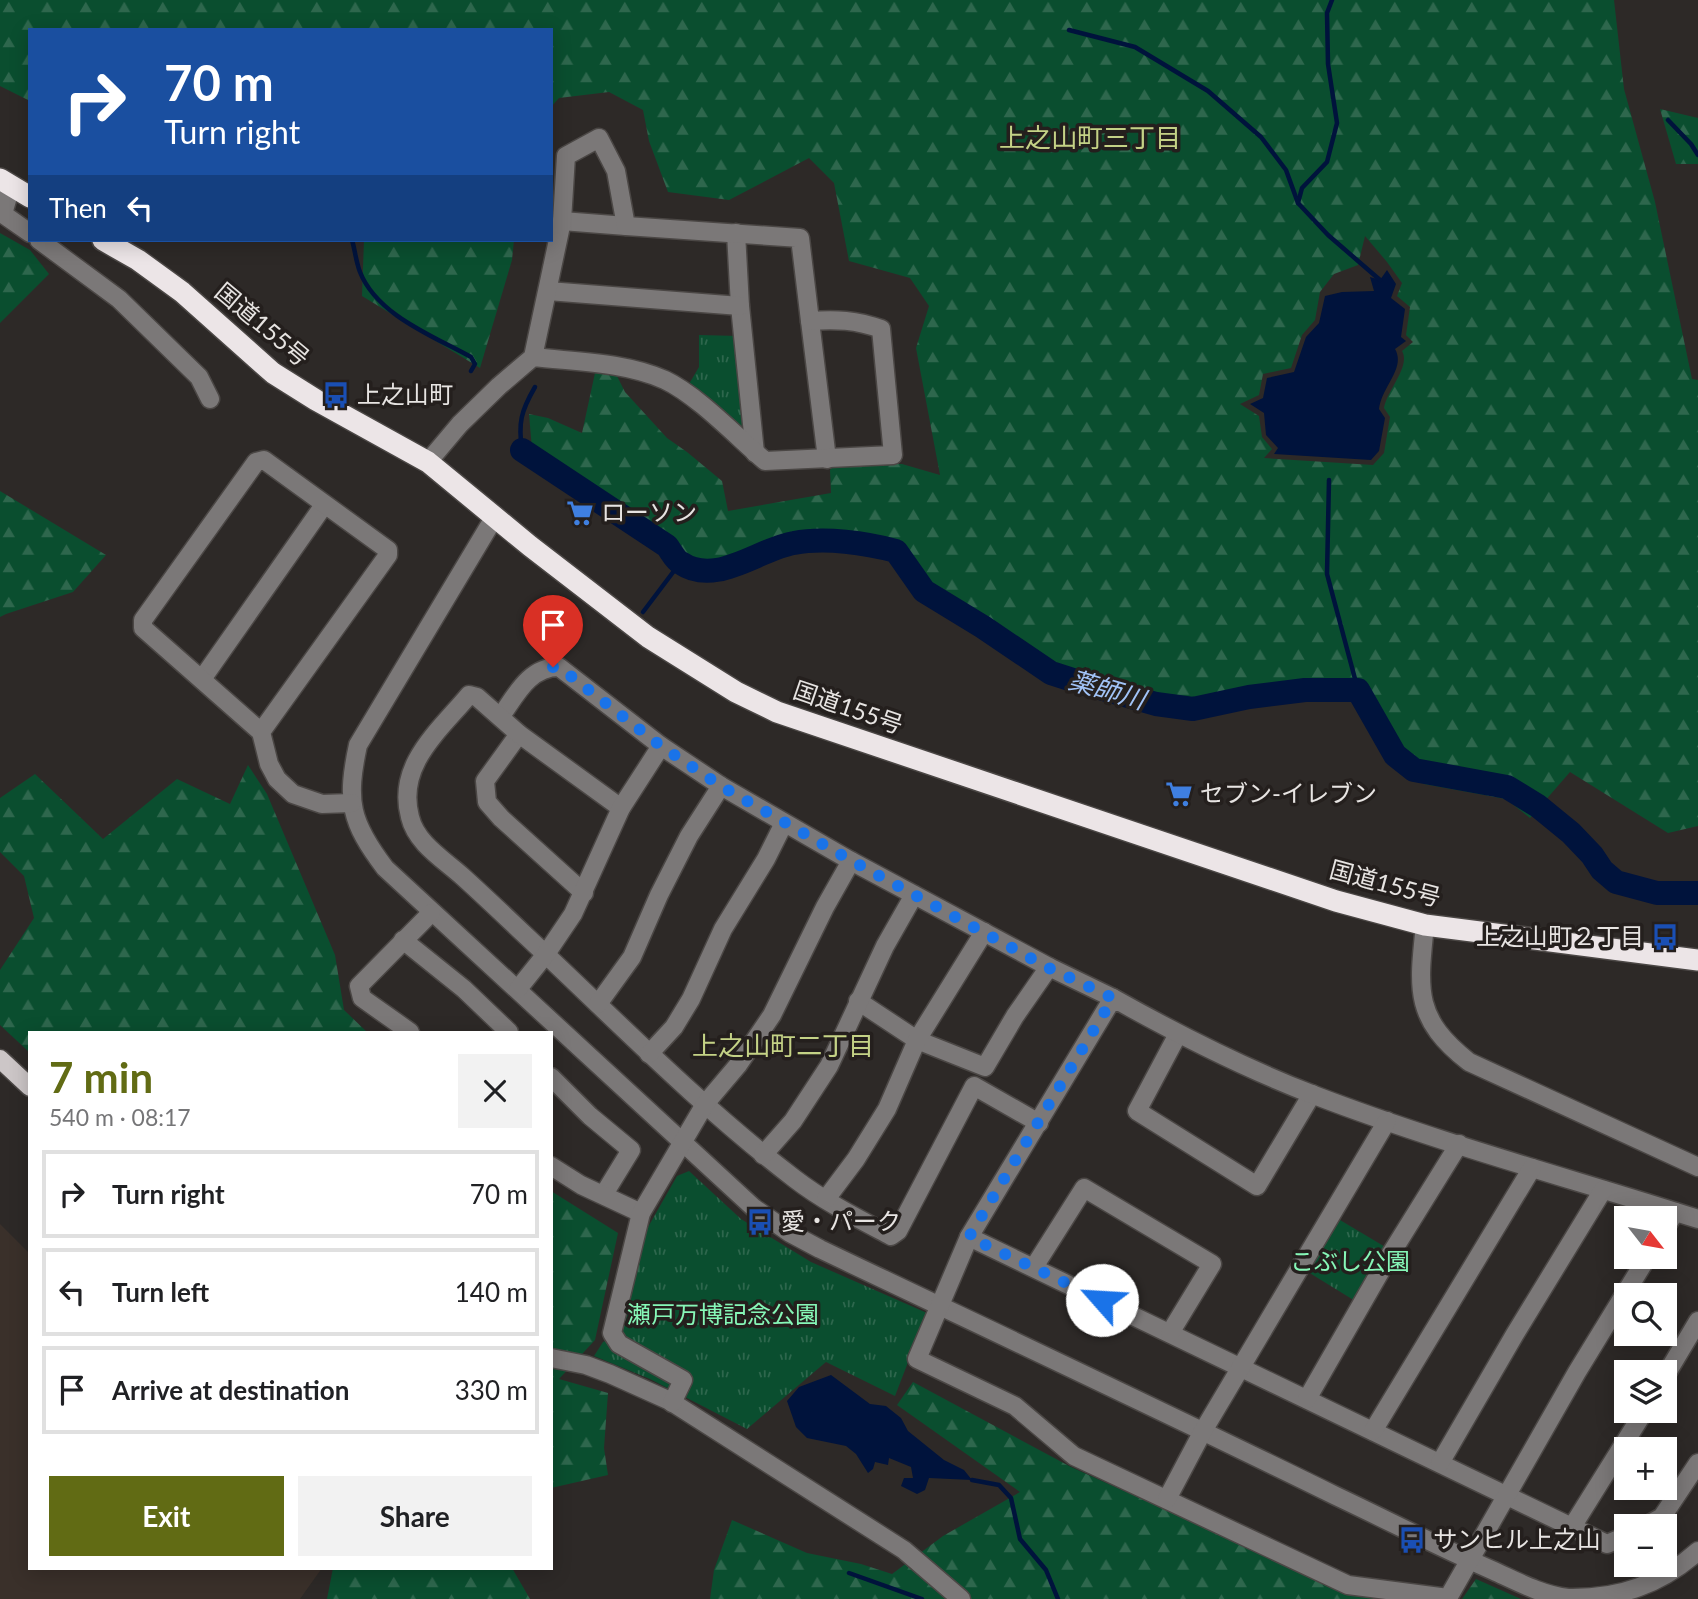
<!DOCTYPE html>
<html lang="en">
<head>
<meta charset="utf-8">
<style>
	body { margin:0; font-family:Lato,"Noto Sans JP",sans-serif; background:#f2f2f2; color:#202124; height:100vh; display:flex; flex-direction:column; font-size:26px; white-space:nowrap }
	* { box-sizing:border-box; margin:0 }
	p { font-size:23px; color:#757577 }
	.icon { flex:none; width:38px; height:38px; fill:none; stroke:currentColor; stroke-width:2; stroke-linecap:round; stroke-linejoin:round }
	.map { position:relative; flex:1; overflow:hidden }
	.sheet { position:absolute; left:28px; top:1031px; width:525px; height:539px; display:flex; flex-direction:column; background:#fff; border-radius:0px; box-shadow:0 4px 18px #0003 }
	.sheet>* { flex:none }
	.top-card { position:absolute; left:28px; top:28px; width:525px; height:214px; border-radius:0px; box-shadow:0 4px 18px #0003; background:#1a4fa0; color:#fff; overflow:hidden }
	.needle { width:46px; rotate:121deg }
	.buttons { position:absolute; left:1614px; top:1206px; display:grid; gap:14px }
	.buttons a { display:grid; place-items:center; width:63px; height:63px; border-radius:0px; background:#fff; box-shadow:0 4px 18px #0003; font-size:35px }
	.pin { position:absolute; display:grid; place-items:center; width:60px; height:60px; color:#fff; margin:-72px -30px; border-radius:50% 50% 50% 0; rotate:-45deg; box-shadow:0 0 7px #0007 }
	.pin .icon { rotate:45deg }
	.me { position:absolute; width:77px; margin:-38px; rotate:296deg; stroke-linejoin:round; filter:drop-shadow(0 0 5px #0008) }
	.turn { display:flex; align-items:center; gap:24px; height:147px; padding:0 21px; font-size:32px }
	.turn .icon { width:91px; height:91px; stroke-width:2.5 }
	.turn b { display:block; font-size:49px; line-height:60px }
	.then { display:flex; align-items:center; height:66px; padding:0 21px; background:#0003; gap:14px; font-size:26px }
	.round { display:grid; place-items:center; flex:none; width:74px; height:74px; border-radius:0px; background:#f2f2f2 }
	.headline { display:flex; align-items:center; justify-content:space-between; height:119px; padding:0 21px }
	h1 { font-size:42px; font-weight:700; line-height:52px; color:#616b14 }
	.action { display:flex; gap:14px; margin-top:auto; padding:14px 21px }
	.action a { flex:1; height:80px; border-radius:0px; background:#616b14; color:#fff; font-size:28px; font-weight:700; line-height:80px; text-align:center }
	.action a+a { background:#f2f2f2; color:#202124 }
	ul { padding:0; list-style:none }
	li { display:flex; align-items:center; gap:21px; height:88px; margin:0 14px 10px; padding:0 7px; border:4px solid #e0e0e0; border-radius:0px }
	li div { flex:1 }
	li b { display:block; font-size:26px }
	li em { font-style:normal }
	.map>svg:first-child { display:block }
	.built { fill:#3a302a }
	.grass { fill:url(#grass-tufts) }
	.forest { fill:url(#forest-firs); fill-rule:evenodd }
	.water { fill:#00133c }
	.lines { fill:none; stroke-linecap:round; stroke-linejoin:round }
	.stream { stroke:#00133c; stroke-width:4.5 }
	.river { stroke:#00133c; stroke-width:24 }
	.minor-casing { stroke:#4b4745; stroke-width:21 }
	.major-casing { stroke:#4b4745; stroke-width:21 }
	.highway-casing { stroke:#4b4745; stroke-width:24 }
	.minor { stroke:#7b7878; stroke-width:18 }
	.major { stroke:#ccc6c7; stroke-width:18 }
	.highway { stroke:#ece5e7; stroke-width:21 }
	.route { stroke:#1a73e8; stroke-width:12; stroke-dasharray:0 21.6 }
	.labels { text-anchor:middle; stroke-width:7; stroke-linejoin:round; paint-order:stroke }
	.street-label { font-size:24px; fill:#e7e4e2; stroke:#241f1d }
	.poi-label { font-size:24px; fill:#e7e4e2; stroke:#241f1d; text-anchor:start }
	.park-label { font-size:24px; fill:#86f7b7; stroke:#241f1d }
	.neighbourhood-label { font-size:26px; fill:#c4d286; stroke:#241f1d }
	.water-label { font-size:26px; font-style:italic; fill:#a1c3f7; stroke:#241f1d }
</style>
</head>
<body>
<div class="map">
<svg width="1698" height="1599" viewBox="0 0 1698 1599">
	<defs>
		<pattern id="grass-tufts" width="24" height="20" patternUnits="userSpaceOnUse" patternTransform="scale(1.75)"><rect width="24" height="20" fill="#0a4e2f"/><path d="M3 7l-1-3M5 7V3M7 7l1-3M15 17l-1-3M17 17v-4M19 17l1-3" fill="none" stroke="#2e674d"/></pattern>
		<pattern id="forest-firs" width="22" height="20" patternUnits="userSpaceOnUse" patternTransform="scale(1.75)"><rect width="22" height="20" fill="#0a4e2f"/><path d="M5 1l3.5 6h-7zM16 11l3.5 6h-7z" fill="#2e674d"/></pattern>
	</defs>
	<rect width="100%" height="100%" fill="#2d2927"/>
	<path class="built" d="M0,1224L30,1254V1568H322L300,1599H0Z"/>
	<g class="grass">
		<path d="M699,335L739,336L750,428L741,433L686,389L699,367Z"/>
		<path d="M689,1171L741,1219L811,1262L927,1313L895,1396L826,1362L747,1429L650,1379L594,1356L603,1342L621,1334L643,1236L677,1176Z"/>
		<path d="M1340,1220L1392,1251L1360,1304L1308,1272Z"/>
	</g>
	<g class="forest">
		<path d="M0,0H1614L1624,89L1655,202L1692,379L1698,380V826L1668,833L1570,772L1530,818L1506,799L1424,784L1397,746L1361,686L1309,681L1202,702L1162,699L1058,667L1028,651L929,589L901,547L859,535L777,541L712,566L671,568L650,544L642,521L532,449L529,414L548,418L582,433L595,373L617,376L625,392L667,438L687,452L722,481L728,511L831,493L830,470L834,464H902L940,475L916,348L929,306L910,278L849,261L834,183L809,158L729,200L668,192L649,141L643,110L609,92L559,98L551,107V30H30V101L0,86ZM1365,236L1387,262L1402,283L1397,296L1410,307L1406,335L1413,342L1402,351C1411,366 1387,390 1384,408L1390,417L1384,453L1373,465L1264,458L1272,449L1262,437L1259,416L1240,404L1259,395L1263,374L1291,368L1302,335L1315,320L1320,292L1334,274L1358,265Z"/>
		<path d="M1660,109L1698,118V164H1676Z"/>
		<path d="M0,233L30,250L49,274L0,323Z"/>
		<path d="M364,240H514L512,260L480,368L362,296Z"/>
		<path d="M0,491L106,555L73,592L6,614L0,617Z"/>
		<path d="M248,765L267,794L335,955L344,1010L367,1032H30L29,1052L0,1025V970L34,918L24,876L0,852V798L35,774L103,839L177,779L230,804Z"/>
		<path d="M551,1191L618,1233L595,1340L559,1379L608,1393L604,1448L608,1475L551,1488Z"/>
		<path d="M913,1382L1071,1467L1350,1593L1392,1599H710L714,1570L732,1520L807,1553L861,1564L892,1574L943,1536L1020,1492L897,1405Z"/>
		<path d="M333,1568H512L530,1599H327Z"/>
		<path d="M1476,1579L1521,1599H1462Z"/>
	</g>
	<g class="water">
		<path d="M1387,270L1396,284L1391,298L1405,309L1401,337L1406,341L1395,349C1406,368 1382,386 1379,409L1385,418L1379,451L1371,460L1274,454L1278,448L1266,435L1264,413L1250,404L1263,398L1267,378L1294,372L1306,337L1319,323L1325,296L1342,292L1374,291L1370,277L1380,280Z"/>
		<path d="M831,1375L870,1404L886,1406L901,1418L908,1431L944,1460L964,1470L972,1480L929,1478L925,1490L917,1494L901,1486L904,1478H913L911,1467L889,1458L888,1465L875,1462L873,1469L868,1473L856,1454L846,1446L807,1438L796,1427L787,1401L799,1387Z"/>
	</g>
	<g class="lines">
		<g class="stream">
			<path d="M1332,0L1327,13L1328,64L1337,123L1327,162L1302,188L1298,203L1328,235L1380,280"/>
			<path d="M1069,30L1135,47L1208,91L1261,137L1286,170L1298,203"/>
			<path d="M1668,120L1691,144L1698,155"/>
			<path d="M352,240C355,250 356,262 360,272C377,315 433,336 471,357L475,364L471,371"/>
			<path d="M522,450C518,423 521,411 535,387"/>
			<path d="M1329,480L1327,574L1358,690"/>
			<path d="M643,612L680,563"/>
			<path d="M972,1480L999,1485L1011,1498L1020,1539L1046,1570L1058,1599"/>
			<path d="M849,1573L922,1599"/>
		</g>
		<path class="river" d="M522,450L667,546C671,551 675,560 681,563C716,587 758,549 794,543C825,537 866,543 896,551L924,591L983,627L1051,673L1082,683L1156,704L1193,709L1249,697L1305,690H1358L1395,755L1414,770L1507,787L1538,806L1571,833L1592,855L1602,870L1616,882L1657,893H1698"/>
		<defs>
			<g id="minor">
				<path d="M11,186L3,214L30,233"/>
				<path d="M562,221L626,226"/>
				<path d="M736,233L740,306L755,453"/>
				<path d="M39,240L119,299L199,377L210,399"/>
				<path d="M548,291L740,306"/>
				<path d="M810,321L827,459"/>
				<path d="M428,462L460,424L499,386L533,357L562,221L566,156L599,138L616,171L626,226L800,238L810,321C836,319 856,320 881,329L893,455L765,461C737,437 697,395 665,380C625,362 576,362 533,357"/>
				<path d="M494,518L358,745C346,801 350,822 385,868L754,1208L790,1233L820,1249C992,1331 1165,1412 1336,1496C1389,1521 1441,1548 1494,1571C1518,1582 1542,1595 1568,1598C1620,1599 1661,1584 1698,1551"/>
				<path d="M202,679L324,505"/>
				<path d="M501,716C516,695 529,667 559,667L661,746L721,786L851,861L1049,967L1113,998"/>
				<path d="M261,732L388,555V550L264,460L256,462L143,620V628L261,732L269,764L277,779L293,794L322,804L352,803"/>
				<path d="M519,734L485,781L487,802L501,818L584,893"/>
				<path d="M621,808L519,734L477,697L469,695C439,731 396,765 410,817C416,843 443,859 462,876C483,895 503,914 524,934C613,1017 698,1105 795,1179C825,1202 859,1219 891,1236L898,1231L974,1086L1039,1123"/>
				<path d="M1425,925C1418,990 1414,1019 1469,1062L1698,1167"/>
				<path d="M403,940L464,989L509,1032"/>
				<path d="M518,989L546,954L573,914L621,808L661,746"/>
				<path d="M858,1001L917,1040L985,1067L1015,1016L1049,967"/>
				<path d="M598,1004L632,957L659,895L689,836L721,786"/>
				<path d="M410,1032L362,998L359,986L431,913"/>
				<path d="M1178,1034L1137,1111L1257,1186L1312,1094"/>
				<path d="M649,1054L674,1027L691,999L723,929L766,859L784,823"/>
				<path d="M551,1077L590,1116L631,1150L604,1194"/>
				<path d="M763,1155L793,1121L829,1066L885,946L914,895"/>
				<path d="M551,1166L581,1185L641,1213"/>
				<path d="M826,1199L856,1159L887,1109L917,1040L984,932"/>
				<path d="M1664,1230L1675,1212"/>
				<path d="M969,1237L1607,1544L1626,1536"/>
				<path d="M1648,1256L1577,1372L1448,1598L1348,1585L1074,1456L1015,1406L917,1359L969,1237L1113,998C1177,1034 1244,1068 1314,1095C1439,1143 1570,1178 1698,1219"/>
				<path d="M1034,1267L1084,1188L1212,1264L1170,1333"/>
				<path d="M551,1358L586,1365L610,1374L670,1401L904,1550L961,1599"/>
				<path d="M1664,1378L1698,1321"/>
				<path d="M1307,1399L1387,1260L1459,1144"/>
				<path d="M672,1403L683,1380L619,1344L612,1333L641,1213L705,1104L738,1065L772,1015L825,907L851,861"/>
				<path d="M1373,1431L1532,1168"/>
				<path d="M1440,1463L1515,1334L1603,1190"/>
				<path d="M1167,1499L1203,1431L1387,1121"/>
				<path d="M1646,1526L1662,1517L1698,1463"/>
				<path d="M1572,1527L1645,1410"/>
			</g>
			<path id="major" d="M0,1059L30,1087"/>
			<g id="highway">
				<path d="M0,179L30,197"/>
				<path d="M103,240L138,260L182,292L273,373L316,400L428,462L530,546L648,637L736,692L777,712L1336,901L1425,925L1698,960"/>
			</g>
		</defs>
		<use href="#minor" class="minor-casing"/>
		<use href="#major" class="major-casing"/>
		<use href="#highway" class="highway-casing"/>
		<use href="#minor" class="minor"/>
		<use href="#major" class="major"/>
		<use href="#highway" class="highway"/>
	</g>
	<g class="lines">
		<path class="route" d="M553,667H559L661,746L721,786L852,861L1049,968L1113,998L969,1237L1102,1300"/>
	</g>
	<defs>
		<symbol id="bus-bare" viewBox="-9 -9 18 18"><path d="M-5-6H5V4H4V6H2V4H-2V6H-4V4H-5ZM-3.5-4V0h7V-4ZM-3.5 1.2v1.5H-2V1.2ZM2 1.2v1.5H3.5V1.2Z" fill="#1a4fb4" stroke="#241f1d" stroke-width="2.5" paint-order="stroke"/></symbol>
		<symbol id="supermarket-bare" viewBox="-9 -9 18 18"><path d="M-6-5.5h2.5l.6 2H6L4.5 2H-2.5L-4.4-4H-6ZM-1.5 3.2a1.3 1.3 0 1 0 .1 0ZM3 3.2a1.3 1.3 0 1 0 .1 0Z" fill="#3f7fe0" stroke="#241f1d" stroke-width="2.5" paint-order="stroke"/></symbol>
	</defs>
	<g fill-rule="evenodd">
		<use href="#bus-bare" x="317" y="376" width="38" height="38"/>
		<use href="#supermarket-bare" x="561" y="494" width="38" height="38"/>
		<use href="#supermarket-bare" x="1160" y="775" width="38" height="38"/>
		<use href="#bus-bare" x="1646" y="918" width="38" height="38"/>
		<use href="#bus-bare" x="741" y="1203" width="38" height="38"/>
		<use href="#bus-bare" x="1393" y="1521" width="38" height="38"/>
	</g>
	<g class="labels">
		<g class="street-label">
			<text transform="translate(262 325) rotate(40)" y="8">国道155号</text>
			<text transform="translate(848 708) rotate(19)" y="8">国道155号</text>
			<text transform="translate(1385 884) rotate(15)" y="8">国道155号</text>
		</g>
		<g class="poi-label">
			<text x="357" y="403">上之山町</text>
			<text x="601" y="521">ローソン</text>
			<text x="1200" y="802">セブン-イレブン</text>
			<text x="1644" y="945" text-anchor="end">上之山町２丁目</text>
			<text x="781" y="1230">愛・パーク</text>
			<text x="1433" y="1548">サンヒル上之山</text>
		</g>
		<g class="park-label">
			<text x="1350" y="1270">こぶし公園</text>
			<text x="723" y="1323">瀬戸万博記念公園</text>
		</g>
		<g class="neighbourhood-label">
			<text x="1090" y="147">上之山町三丁目</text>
			<text x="783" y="1055">上之山町二丁目</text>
		</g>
		<g class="water-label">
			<text transform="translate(1107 690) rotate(16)" y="9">薬師川</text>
		</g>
	</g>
</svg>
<div class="buttons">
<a><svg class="needle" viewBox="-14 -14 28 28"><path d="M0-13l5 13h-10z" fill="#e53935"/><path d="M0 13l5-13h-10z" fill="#757577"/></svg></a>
<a><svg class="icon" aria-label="search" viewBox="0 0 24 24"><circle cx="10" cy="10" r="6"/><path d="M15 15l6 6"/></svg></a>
<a><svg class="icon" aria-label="layers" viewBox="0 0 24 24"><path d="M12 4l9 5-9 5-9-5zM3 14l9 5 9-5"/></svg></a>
<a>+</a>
<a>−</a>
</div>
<div class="pin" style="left:553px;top:667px;background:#d93025"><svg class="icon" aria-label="arrive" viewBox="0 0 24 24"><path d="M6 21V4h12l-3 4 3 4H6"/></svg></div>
<svg class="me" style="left:1102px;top:1300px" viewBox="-20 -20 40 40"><circle r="19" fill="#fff"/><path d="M0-13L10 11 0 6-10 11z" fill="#1a73e8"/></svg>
<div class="top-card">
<div class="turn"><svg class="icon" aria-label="right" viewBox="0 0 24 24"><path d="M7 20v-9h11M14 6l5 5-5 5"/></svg><div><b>70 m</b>Turn right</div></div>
<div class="then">Then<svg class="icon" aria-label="left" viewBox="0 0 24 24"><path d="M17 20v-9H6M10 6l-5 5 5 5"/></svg></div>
</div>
<section class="sheet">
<div class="headline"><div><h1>7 min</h1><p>540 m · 08:17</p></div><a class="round"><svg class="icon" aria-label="close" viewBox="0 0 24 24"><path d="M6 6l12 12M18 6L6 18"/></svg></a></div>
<ul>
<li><svg class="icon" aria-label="right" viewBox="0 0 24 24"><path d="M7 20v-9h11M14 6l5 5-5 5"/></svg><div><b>Turn right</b></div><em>70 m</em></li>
<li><svg class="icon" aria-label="left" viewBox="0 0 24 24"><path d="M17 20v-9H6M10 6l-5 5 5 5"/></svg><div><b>Turn left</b></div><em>140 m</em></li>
<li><svg class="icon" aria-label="arrive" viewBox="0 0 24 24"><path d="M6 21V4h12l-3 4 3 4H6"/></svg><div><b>Arrive at destination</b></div><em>330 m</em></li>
</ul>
<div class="action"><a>Exit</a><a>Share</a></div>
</section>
</div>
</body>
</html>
